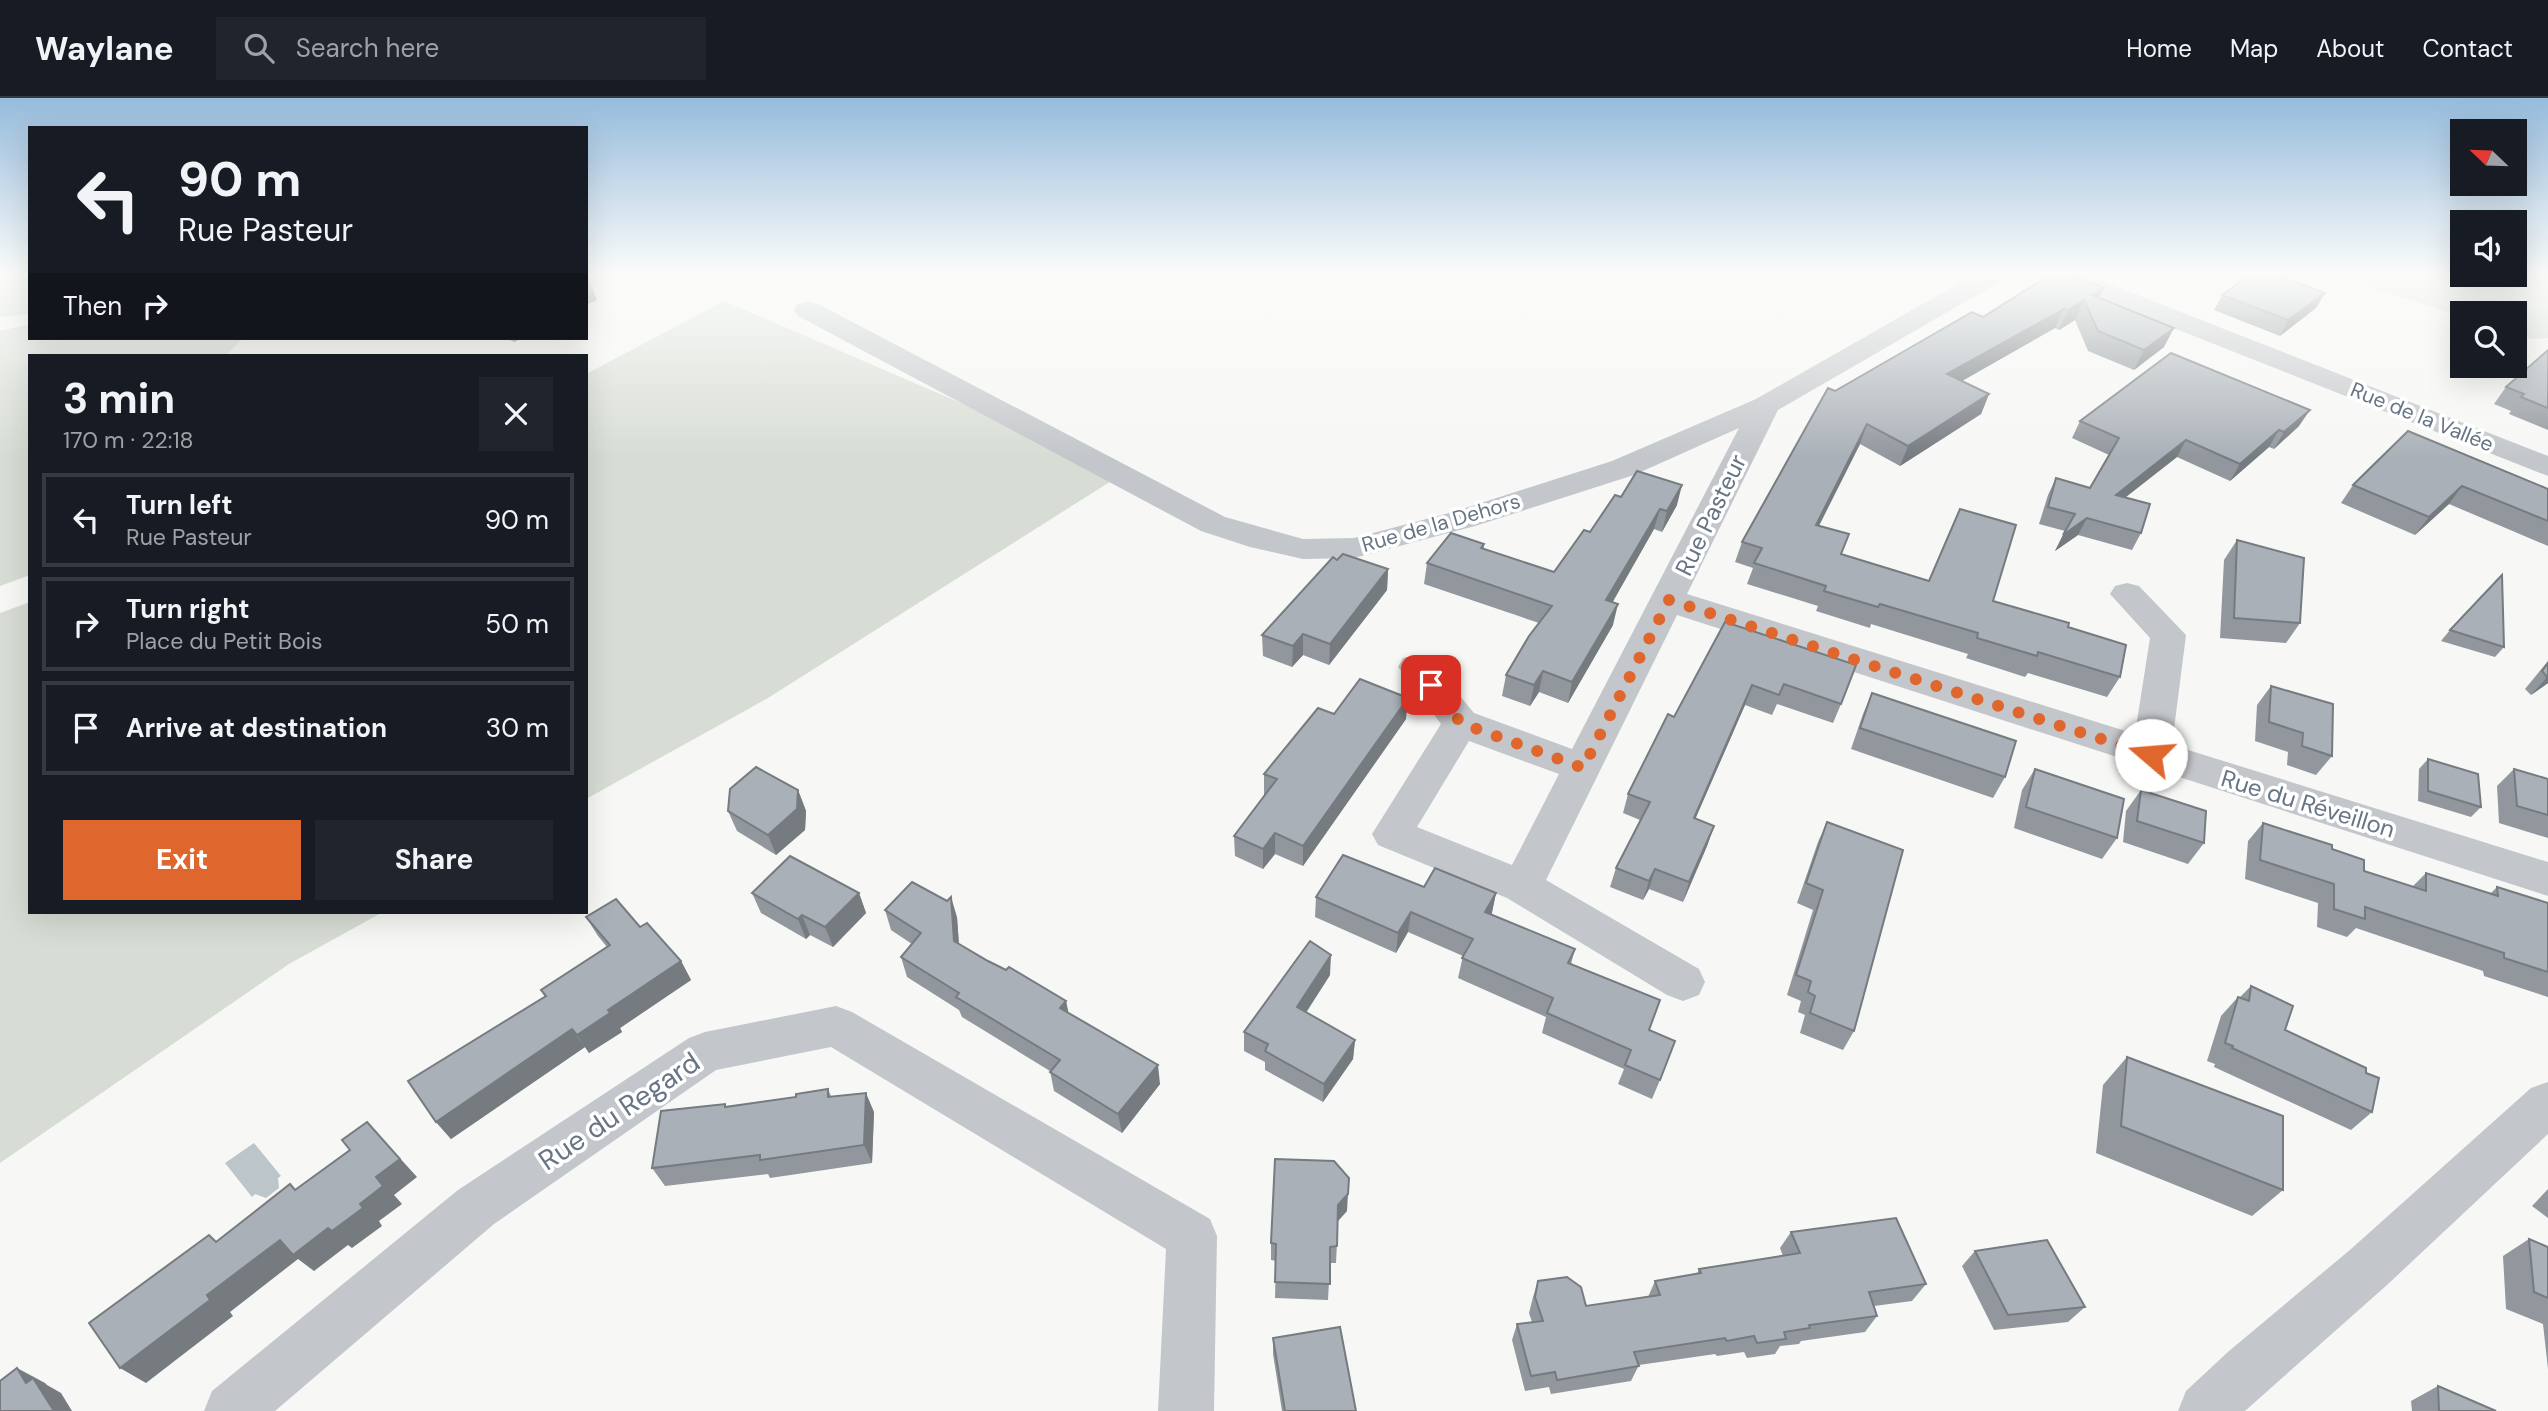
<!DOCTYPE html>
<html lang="en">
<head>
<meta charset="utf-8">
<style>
	body { margin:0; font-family:"DM Sans",sans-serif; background:#20242c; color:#f1f3f6; height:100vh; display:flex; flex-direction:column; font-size:26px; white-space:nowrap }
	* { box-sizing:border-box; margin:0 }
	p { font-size:23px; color:#9ea1a6 }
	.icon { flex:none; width:38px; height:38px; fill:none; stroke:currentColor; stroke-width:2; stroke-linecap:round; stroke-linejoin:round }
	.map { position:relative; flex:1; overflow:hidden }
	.drawer { position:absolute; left:28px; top:256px; width:560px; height:560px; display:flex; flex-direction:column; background:#171b24; border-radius:0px; box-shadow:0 7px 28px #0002 }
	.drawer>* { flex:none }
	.hud { position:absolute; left:28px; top:28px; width:560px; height:214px; border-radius:0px; box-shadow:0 7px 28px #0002; background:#171b24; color:#f1f3f6; overflow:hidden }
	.needle { width:46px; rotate:293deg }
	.controls { position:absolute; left:2450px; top:21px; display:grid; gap:14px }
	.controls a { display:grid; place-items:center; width:77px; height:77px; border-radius:0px; background:#171b24; box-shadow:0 7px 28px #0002; font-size:35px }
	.pin { position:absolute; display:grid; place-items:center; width:60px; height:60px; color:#fff; margin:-30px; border-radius:14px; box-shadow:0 4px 10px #0006 }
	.me { position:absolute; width:77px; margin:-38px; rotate:288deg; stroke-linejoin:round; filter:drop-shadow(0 0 5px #0008) }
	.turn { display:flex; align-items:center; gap:24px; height:147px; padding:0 35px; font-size:32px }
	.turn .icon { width:91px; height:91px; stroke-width:2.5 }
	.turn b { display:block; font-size:49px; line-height:60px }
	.then { display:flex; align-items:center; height:66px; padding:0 35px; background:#0003; gap:14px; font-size:26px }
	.round { display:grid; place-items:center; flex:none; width:74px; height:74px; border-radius:0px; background:#20242c }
	.headline { display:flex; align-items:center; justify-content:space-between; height:119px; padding:0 35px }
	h1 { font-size:42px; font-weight:700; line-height:52px }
	.action { display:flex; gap:14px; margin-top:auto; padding:14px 35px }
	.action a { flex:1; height:80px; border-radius:0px; background:#df662d; color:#fff; font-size:28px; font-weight:700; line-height:80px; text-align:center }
	.action a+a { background:#20242c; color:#f1f3f6 }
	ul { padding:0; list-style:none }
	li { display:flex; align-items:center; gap:21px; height:94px; margin:0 14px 10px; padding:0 21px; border:4px solid #363941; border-radius:0px }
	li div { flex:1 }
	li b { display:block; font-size:26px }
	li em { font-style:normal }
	header { display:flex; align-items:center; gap:42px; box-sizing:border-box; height:98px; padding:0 35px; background:#171b24; border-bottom:2px solid #363941 }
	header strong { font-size:33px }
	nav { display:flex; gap:38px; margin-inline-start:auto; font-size:24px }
	.search { width:490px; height:63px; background:#20242c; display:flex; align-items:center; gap:18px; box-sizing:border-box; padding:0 24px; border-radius:0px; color:#9ea1a6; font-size:26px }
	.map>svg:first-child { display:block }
	.green { fill:#d7ddd4 }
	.water { fill:#bbc5ca }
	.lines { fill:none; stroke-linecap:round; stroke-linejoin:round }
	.minor { fill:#c3c6ca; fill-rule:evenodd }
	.wall { fill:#91979d }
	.shaded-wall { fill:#767b80 }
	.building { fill:#a9b0b7; stroke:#767b80; stroke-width:2 }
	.route { stroke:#df662d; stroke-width:12; stroke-dasharray:0 21.6 }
	.labels { text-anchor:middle; stroke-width:7; stroke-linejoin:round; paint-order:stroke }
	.far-street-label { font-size:21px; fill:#677585; stroke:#fff }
	.street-label { font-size:24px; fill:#677585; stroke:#fff }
	.near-street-label { font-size:28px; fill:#677585; stroke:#fff }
</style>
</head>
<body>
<header>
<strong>Waylane</strong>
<div class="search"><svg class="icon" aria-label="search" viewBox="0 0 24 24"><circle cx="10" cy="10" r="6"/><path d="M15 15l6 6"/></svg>Search here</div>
<nav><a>Home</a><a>Map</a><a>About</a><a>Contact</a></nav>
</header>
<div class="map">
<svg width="2548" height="1313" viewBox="0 0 2548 1313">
	<rect width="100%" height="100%" fill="#f7f8f5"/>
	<g class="green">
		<path d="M0,176H30V216L0,219Z"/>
		<path d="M2378,176H2548V240L2532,241L2515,236V215H2462V219L2358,185Z"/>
		<path d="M724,203L1124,375L768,600L586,701V276Z"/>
		<path d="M30,226V240H243L226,257H30V477L0,488V233Z"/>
		<path d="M30,504V814H383L289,866L0,1065V515Z"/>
	</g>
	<path class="water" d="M254,1045L281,1078L278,1080L279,1090L266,1100L255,1096L252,1099L225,1065Z"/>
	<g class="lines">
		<g class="minor">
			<path d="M1975,176H2007L2003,182L1778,312L1687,496L2135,636L2150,540L2110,496L2115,488L2127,485L2139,488L2186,537L2172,647L2548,764V798L1677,517L1546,782L1699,871L1705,884L1699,897L1683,903L1667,897L1507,800L1378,747L1372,736L1441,626L1398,569L1403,560L1416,557L1429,560L1474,615L1572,651L1739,330L1634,377L1475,428L1354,460L1303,461L1250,449L1201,433L798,218L794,212L798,206L808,204L818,206L1225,419L1303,441L1354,440L1453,414L1612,363L1756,301ZM1469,643L1559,676L1512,767L1417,729Z"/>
			<path d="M2048,176H2084L2548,358V378L2052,182Z"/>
			<path d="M836,908L852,914L1210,1121L1217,1138L1214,1313H1158L1166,1151L831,949L716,972L494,1126L275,1313H204L212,1293L458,1092L689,940L705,934Z"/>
			<path d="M2548,984V1036L2387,1187L2245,1313H2178L2186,1293L2229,1253L2351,1151L2531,990Z"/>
		</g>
	</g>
	<g class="wall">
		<path d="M2104,190L2099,200L2164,249L2134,272L2088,253L2075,222L2059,232L2055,230L1962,283L1989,296L1981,316L1900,368L1860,346L1819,428L1841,456L1993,503L2068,529L2120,579L2107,599L2028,575L2025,579L1966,560L1968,556L1871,526L1870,530L1816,513L1818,508L1747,486L1753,470L1735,464L1742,444L1835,293L1983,219Z"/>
		<path d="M2222,197L2316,210L2280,238L2214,212Z"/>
		<path d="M504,240H522L514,244Z"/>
		<path d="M2548,252V332L2509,316L2511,313L2494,306L2506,289Z"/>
		<path d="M2080,323L2299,328L2274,351L2269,349L2230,383L2177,359L2125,399L2141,435L2132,452L2078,437L2055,453L2065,433L2039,426L2048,397L2056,380L2090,390L2109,357L2072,340Z"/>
		<path d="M2408,333L2548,391V448L2449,406L2415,437L2341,405L2353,387Z"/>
		<path d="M1621,399L1677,407L1662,434L1654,431L1612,504L1613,527L1568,605L1539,594L1530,608L1502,598L1506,577L1539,525L1424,486L1427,465L1484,446V451L1554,474Z"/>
		<path d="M2237,442L2300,525L2286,545L2220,540L2224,462Z"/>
		<path d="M1337,462L1388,471L1387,492L1329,567L1303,557L1292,569L1263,558L1262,537Z"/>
		<path d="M1725,524L1841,606L1833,625L1777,606L1772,617L1745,607L1695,721L1714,728L1707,748L1683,804L1649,791L1643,802L1610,789L1616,770L1640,722L1623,715L1628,696L1674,619Z"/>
		<path d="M2450,532L2504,549L2495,559L2441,543Z"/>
		<path d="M2548,563V585L2531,597L2525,591Z"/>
		<path d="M2271,588L2332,658L2316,677L2287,667L2288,654L2255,643L2257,607Z"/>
		<path d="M1872,595L2005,679L1993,700L1851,651L1863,616Z"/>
		<path d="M1334,616L1406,621L1303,768L1275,756L1263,771L1235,758L1234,738L1265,697H1264V676Z"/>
		<path d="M2428,661L2481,709L2471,719L2418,703L2419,671Z"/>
		<path d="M2035,671L2117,740L2102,761L2014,730L2022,692Z"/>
		<path d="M2514,671L2548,681V740L2499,725L2497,688Z"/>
		<path d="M798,692L806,713L805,732L776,757L737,733L728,713Z"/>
		<path d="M2141,692L2204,745L2188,766L2123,744L2126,713Z"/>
		<path d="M1827,724L1854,933L1843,952L1800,935L1805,917L1798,914L1801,903L1787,897L1813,812L1797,805L1818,744Z"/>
		<path d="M2263,725L2332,751L2364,773L2412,789L2426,775L2490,796L2497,789L2548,805V899L2484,878L2483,873L2356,830L2347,839L2317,829L2318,805L2245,781L2248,743Z"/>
		<path d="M1424,789L1496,795L1491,817L1575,851L1571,866L1649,932L1660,982L1652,1001L1618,986L1624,971L1542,935L1546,919L1458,880L1463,858L1408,834L1396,855L1315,819L1316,799Z"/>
		<path d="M752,795H859L866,815L833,849L810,837L806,841L761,815Z"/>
		<path d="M885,812L957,819L959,846L988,863L1066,903L1068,914L1160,986L1122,1035L1054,993L1050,973L962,919L959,912L907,879L901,859L912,846L891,832Z"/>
		<path d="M586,819L640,829L681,863L691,882L620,930L622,934L589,955L585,949L451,1041L436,1024L545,899L541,892L607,849L598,838Z"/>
		<path d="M1330,877L1306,914L1355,942L1353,961L1323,1004L1265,972V964L1244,953V934Z"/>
		<path d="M2251,888L2285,932L2366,975L2372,1014L2351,1032L2214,969L2215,966L2207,963L2221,918L2238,899H2240Z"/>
		<path d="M2127,959L2283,1092L2252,1118L2096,1055L2103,987Z"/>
		<path d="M828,991L831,998L874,1014L872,1065L770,1080L768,1076L665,1088L652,1070L727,1009L796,999Z"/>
		<path d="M2548,1091V1120L2532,1108Z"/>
		<path d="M1347,1113L1338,1123L1336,1165H1330L1328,1202L1275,1200L1276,1163L1271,1162V1145Z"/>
		<path d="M1791,1134L1926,1186L1912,1203L1874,1208L1877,1218L1865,1234L1801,1243L1799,1246L1780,1248L1775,1256L1747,1260L1744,1254L1717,1258L1715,1256L1639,1267L1631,1283L1551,1296L1549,1289L1525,1293L1512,1242L1517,1226L1532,1224L1529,1215L1533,1199L1538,1183L1586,1208L1648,1199L1655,1183L1697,1176L1699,1171L1783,1158L1780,1150Z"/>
		<path d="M2529,1141L2548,1149V1271L2543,1226L2506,1211L2503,1158Z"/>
		<path d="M1975,1153L2085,1209L2068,1224L1994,1232L1962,1168Z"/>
		<path d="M1273,1240L1356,1313H1282L1273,1256Z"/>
		<path d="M2438,1288L2496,1313H2412L2411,1303Z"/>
	</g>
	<g class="shaded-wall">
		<path d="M589,182L597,202L586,207V184Z"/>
		<path d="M2104,190L2095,209L2092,197Z"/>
		<path d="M2325,195L2316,210L2280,238L2288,222Z"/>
		<path d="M2084,202L2075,222L2059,232L2068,212Z"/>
		<path d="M2064,211L2055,230L1939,296L1947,276Z"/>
		<path d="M2174,230L2164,249L2134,272L2144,252Z"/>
		<path d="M512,240H522L514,244Z"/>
		<path d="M1989,296L1981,316L1900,368L1908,348Z"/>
		<path d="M2310,312L2299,328L2274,351L2284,334Z"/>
		<path d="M1867,326L1860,346L1809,447L1816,427Z"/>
		<path d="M2279,332L2269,349L2230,383L2240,366Z"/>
		<path d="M2186,342L2177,359L2107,414L2116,397Z"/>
		<path d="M1682,387L1677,407L1662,434L1667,413Z"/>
		<path d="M2462,388L2449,406L2415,437L2429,419Z"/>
		<path d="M1660,411L1654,431L1602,523L1606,502Z"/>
		<path d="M2087,420L2078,437L2055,453L2063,437Z"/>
		<path d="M1388,471L1387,492L1329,567L1330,546Z"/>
		<path d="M1618,506L1613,527L1568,605L1572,584Z"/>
		<path d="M1303,536V557L1292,569L1293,548Z"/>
		<path d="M1543,573L1539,594L1530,608L1534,587Z"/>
		<path d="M2548,578V585L2531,597Z"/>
		<path d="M1752,587L1745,607L1687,740L1694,720Z"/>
		<path d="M1408,600L1406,621L1303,768V748Z"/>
		<path d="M798,692L806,713L805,732L776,757L768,737Z"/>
		<path d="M1714,728L1707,748L1683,804L1689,784Z"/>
		<path d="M1275,735V756L1263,771V751Z"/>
		<path d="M1655,771L1649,791L1643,802L1649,783Z"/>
		<path d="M859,795L866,815L833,849L825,829Z"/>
		<path d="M1496,795L1492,815L1481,835L1485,814Z"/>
		<path d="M951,799L957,819L960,863L954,843Z"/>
		<path d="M1411,814L1408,834L1396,855L1398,835Z"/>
		<path d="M802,817L810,837L806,841L798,821Z"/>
		<path d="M1331,857L1330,877L1297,929V909Z"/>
		<path d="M681,863L691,882L620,930L622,934L589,955L577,937L608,912Z"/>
		<path d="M1066,903L1070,922L1060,910Z"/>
		<path d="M572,931L585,949L451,1041L436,1024Z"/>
		<path d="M1355,942L1353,961L1323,1004L1324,986Z"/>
		<path d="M1158,967L1160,986L1122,1035L1118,1016Z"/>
		<path d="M866,995L874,1014L872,1065L864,1047Z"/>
		<path d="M367,1024L417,1079L394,1097L402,1106L379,1123L382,1128L352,1150L348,1147L314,1173L298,1161L230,1214L233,1218L146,1285L120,1270L207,1197L280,1142L360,1106L376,1079Z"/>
		<path d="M1348,1096L1347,1113L1337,1124L1338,1107Z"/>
		<path d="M17,1270L45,1285L47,1287L61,1295L72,1313H54L26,1285Z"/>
	</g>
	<g class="building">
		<path d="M2051,176H2069L2104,190L2092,197L2174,230L2144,252L2098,233L2084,202L2068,212L2064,211L1947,276L1989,296L1908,348L1867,326L1816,427L1849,436L1841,456L1929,483L1960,411L2016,427L1993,503L2069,525L2068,529L2126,547L2120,579L2038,554L2037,558L1977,540L1978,535L1880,506L1878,509L1824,493L1826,488L1754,465L1762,450L1742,444L1828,290L1835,293L1972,214L1983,219Z"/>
		<path d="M2251,176H2275L2325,195L2288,222L2222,197Z"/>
		<path d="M2548,252V310L2521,299L2524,296L2506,289Z"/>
		<path d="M2171,255L2310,312L2284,334L2279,332L2240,366L2186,342L2116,397L2150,406L2141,435L2087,420L2063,437L2075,416L2048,409L2056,380L2090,390L2119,340L2080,323Z"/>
		<path d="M2408,333L2548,391V423L2462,388L2429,419L2353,387Z"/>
		<path d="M1637,373L1682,387L1667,413L1660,411L1606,502L1618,506L1572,584L1543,573L1534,587L1506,577L1529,538L1552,508L1427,465L1451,435L1484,446L1481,450L1554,474L1584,432L1590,434L1615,397L1621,399Z"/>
		<path d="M2237,442L2304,460L2300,525L2234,520Z"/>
		<path d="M1343,456L1388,471L1330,546L1303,536L1293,548L1262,537L1333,459L1337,462Z"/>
		<path d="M2502,477L2504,549L2450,532Z"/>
		<path d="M1725,524L1856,567L1841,606L1784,586L1779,597L1752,587L1694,720L1714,728L1689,784L1655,771L1649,783L1616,770L1650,704L1628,696L1668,616L1674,619Z"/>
		<path d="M2548,565V578L2547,579L2542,573Z"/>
		<path d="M1360,581L1408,600L1303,748L1275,735L1263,751L1234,738L1277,681L1264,676L1318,610L1334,616Z"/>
		<path d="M2271,588L2333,606L2332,658L2302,648L2303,635L2269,624Z"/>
		<path d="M1872,595L2016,643L2005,679L1860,630Z"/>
		<path d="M2428,661L2478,676L2481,709L2428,693Z"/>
		<path d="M756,669L798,692L797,711L768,737L728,713L730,691Z"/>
		<path d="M2035,671L2124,701L2117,740L2026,709Z"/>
		<path d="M2514,671L2548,681V717L2517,708Z"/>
		<path d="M2141,692L2206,713L2204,745L2137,723Z"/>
		<path d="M1827,724L1903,752L1854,933L1810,915L1815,898L1808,894L1811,883L1796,877L1823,792L1806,785Z"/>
		<path d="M2263,725L2332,747V751L2364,762V773L2426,793V775L2498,798L2497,789L2548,805V874L2504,860V855L2365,809V821L2334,811V786L2260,762Z"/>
		<path d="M1343,757L1424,789L1435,770L1496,795L1485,814L1575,851L1568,865L1660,902L1649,932L1675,943L1660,982L1625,967L1631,952L1547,915L1553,900L1462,860L1473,841L1411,814L1398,835L1316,799Z"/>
		<path d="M790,758L859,795L825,829L802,817L798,821L752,795Z"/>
		<path d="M912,784L947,803L951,799L954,843L988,863L1006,872L1009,869L1066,903L1060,910L1158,967L1118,1016L1050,974L1060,962L956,899L959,895L901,859L921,835L885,812Z"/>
		<path d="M616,801L640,829L647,825L681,863L608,912L610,915L577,937L572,931L436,1024L408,983L546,898L541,892L610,847L586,819Z"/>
		<path d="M1310,843L1331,857L1297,909L1355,942L1324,986L1265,953L1268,946L1244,934Z"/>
		<path d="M2251,888L2293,908L2285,932L2366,970V975L2379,980L2372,1014L2232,950L2233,948L2225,945L2238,899L2249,903Z"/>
		<path d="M2127,959L2283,1018V1092L2121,1028Z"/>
		<path d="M828,991V999L866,995L864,1047L760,1062V1057L652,1070L661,1013L725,1006V1009L796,999V996Z"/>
		<path d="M367,1024L400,1061L376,1079L383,1088L360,1106L363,1110L332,1133L328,1130L293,1157L280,1142L207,1197L210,1202L120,1270L89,1225L209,1137L216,1144L290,1086L295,1092L350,1052L342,1042Z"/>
		<path d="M1275,1061L1334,1063L1349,1080L1348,1096L1338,1107L1337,1148L1330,1149V1186L1275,1184L1276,1146L1271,1145Z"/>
		<path d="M1896,1120L1926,1186L1869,1194L1877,1218L1809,1227L1810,1230L1784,1234L1786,1241L1757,1245L1754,1238L1727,1243L1725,1240L1634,1254L1639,1268L1557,1282L1555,1274L1531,1278L1517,1226L1543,1223L1535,1199L1538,1183L1567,1179L1581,1189L1586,1208L1660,1197L1655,1183L1701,1175L1699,1171L1800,1155L1791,1134Z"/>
		<path d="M2529,1141L2548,1149V1200L2534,1194Z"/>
		<path d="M2047,1142L2085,1209L2008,1217L1975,1153Z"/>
		<path d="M1340,1229L1356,1313H1285L1273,1240Z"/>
		<path d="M17,1270L26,1285L33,1280L54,1313H0V1283Z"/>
		<path d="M2438,1288L2496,1313H2439Z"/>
	</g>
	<linearGradient id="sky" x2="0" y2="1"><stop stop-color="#96bbdc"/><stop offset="0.49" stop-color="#fbfcfa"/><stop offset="1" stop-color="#fbfcfa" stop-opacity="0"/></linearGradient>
	<rect width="2548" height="360" fill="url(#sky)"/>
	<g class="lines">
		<path class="route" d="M1431,587L1461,625L1583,670L1669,502L2151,657"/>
	</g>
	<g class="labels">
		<g class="far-street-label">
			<text transform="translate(2422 319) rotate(22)" y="7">Rue de la Vallée</text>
			<text transform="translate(1441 425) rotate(-16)" y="7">Rue de la Dehors</text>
		</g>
		<g class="street-label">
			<text transform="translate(1711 417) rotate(-64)" y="8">Rue Pasteur</text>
			<text transform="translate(2308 706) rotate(17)" y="8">Rue du Réveillon</text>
		</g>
		<g class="near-street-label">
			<text transform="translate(619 1013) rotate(-34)" y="10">Rue du Regard</text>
		</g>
	</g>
</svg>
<div class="controls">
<a><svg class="needle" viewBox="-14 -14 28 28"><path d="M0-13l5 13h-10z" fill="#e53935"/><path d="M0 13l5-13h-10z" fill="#9ea1a6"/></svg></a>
<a><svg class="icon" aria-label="sound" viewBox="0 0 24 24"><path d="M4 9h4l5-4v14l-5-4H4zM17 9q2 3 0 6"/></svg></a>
<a><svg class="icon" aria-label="search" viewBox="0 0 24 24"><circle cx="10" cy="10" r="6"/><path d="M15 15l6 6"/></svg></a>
</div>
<div class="pin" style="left:1431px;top:587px;background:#d93025"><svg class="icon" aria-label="arrive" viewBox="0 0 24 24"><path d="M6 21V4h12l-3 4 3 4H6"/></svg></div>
<svg class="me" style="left:2151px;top:657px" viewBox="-20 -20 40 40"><circle r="19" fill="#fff"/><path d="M0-13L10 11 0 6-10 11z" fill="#df662d"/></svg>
<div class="hud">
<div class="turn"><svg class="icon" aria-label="left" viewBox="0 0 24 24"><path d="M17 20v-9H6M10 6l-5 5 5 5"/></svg><div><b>90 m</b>Rue Pasteur</div></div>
<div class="then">Then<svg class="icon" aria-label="right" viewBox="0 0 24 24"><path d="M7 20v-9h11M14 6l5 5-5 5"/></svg></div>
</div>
<section class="drawer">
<div class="headline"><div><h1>3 min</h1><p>170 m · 22:18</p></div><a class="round"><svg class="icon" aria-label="close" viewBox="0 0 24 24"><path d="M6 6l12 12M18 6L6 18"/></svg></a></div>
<ul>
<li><svg class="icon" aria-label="left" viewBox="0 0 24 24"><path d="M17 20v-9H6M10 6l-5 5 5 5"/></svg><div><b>Turn left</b><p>Rue Pasteur</p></div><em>90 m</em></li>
<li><svg class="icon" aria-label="right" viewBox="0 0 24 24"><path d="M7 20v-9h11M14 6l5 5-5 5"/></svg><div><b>Turn right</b><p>Place du Petit Bois</p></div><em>50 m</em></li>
<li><svg class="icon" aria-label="arrive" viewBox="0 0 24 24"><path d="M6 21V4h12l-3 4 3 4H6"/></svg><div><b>Arrive at destination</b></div><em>30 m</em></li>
</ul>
<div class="action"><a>Exit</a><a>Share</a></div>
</section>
</div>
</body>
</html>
